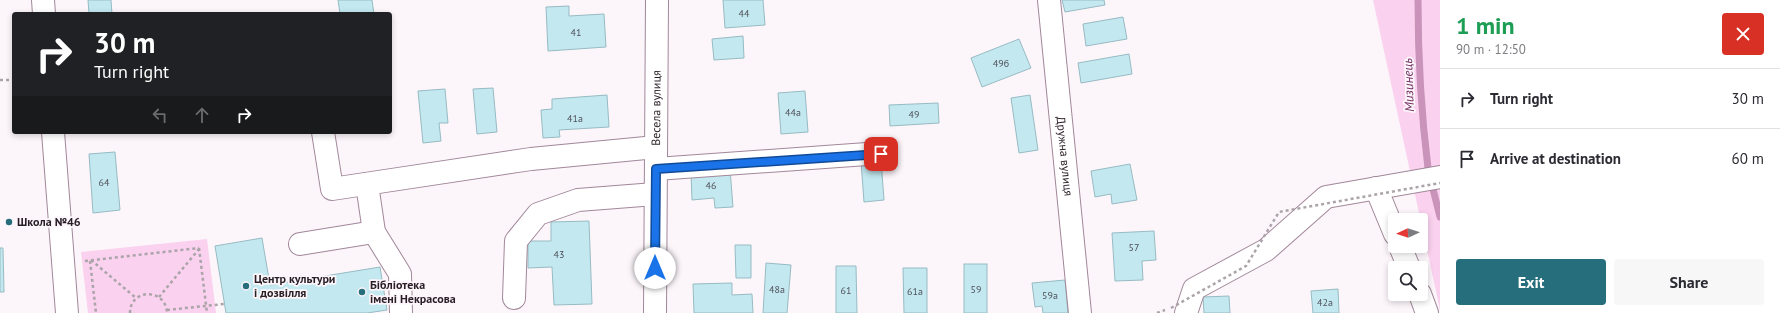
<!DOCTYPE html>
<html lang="en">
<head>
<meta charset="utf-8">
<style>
	body { margin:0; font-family:"PT Sans",sans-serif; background:#f7f7f7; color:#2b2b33; height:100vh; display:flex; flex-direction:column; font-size:15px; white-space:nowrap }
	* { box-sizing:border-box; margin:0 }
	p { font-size:13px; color:#7c7c81 }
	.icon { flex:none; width:22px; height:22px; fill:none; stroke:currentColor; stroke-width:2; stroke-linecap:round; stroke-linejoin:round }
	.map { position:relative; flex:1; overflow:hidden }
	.panel { display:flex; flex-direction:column; background:#fff; width:340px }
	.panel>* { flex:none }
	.top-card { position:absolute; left:12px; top:12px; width:380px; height:122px; border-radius:4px; box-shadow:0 2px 6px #0003; background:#202124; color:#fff; overflow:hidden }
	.needle { width:26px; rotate:267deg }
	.tools { position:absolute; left:1388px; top:213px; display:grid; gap:8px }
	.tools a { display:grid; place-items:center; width:40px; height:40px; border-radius:4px; background:#fff; box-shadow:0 2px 6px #0003; font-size:20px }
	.pin { position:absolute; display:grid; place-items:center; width:34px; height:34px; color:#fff; margin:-17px; border-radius:8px; box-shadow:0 2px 6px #0006 }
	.me { position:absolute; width:44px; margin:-22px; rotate:0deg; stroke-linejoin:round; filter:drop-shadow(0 0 3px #0008) }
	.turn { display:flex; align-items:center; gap:14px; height:84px; padding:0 16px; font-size:18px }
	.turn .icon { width:52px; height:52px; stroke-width:2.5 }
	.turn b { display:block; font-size:28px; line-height:34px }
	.lanes { display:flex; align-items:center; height:38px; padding:0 16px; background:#0003; justify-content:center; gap:20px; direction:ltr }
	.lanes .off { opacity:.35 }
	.round { display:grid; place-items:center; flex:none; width:42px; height:42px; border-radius:4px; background:#f7f7f7 }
	.headline { display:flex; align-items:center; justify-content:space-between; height:68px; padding:0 16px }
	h1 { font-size:24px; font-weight:800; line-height:30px; color:#1e9e55 }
	.cta { display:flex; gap:8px; margin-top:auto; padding:8px 16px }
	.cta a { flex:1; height:46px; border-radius:4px; background:#276e7c; color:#fff; font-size:16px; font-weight:800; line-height:46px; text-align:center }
	.cta a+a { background:#f7f7f7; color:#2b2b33 }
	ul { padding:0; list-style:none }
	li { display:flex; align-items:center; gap:12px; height:60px; padding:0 16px; border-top:1px solid #e1e1e2 }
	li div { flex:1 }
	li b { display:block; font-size:15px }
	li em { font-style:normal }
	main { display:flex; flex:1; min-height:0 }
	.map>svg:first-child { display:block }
	.green { fill:#fad1ee }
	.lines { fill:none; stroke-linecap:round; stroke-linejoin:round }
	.stream { stroke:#c993ba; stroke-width:7 }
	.building { fill:#c3e8f0; stroke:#97bbc3 }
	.minor-casing { stroke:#a18799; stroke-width:24 }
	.path { stroke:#aba4a9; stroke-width:2.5; stroke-dasharray:3 3; stroke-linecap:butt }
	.minor { stroke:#fff; stroke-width:22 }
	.path-bridge { stroke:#aba4a9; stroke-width:2.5; stroke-dasharray:3 3; stroke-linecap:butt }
	.route-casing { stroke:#114b97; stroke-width:10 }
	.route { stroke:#1a73e8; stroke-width:7 }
	.poi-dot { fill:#276e7c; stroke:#fcf6fa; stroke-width:1.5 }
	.labels { text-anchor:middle; stroke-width:3.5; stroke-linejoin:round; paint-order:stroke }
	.number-label { font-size:10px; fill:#4f5058 }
	.street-label { font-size:12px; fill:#281e25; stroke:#fcf6fa }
	.poi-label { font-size:12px; font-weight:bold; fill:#281e25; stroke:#fcf6fa; text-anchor:start }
	.water-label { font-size:13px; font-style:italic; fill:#712f63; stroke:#fcf6fa }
</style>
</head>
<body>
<main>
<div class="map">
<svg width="1440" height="313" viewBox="0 0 1440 313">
	<rect width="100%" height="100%" fill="#fcf6fa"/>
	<g class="green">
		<path d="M1373,0H1440V310Z"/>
		<path d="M207,239L216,313H88L81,252Z"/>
	</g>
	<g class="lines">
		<g class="stream">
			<path d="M1418,0C1418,57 1421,112 1428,168"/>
			<path d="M1433,189L1440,217"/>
		</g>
	</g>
	<g class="building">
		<path d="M88,0H111L112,14H89Z"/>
		<path d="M338,0H372L374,14H340Z"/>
		<path d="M723,0H763L765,25L725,28Z"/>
		<path d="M1062,0H1104L1105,5L1065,12Z"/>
		<path d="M569,6V16L604,14L606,47L548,51L546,7Z"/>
		<path d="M1123,17L1127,39L1086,46L1083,24Z"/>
		<path d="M743,36L744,58L714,60L712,39Z"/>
		<path d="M1019,39L1031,68L982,87L971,58Z"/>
		<path d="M1129,54L1132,74L1081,83L1078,63Z"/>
		<path d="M493,88L497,132L477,134L473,89Z"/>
		<path d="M445,89L448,123H439L441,141L423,143L418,91Z"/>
		<path d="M805,91L808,132L781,134L778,93Z"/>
		<path d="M607,95L609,127L559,130L560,137L543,138L541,110L552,109V99Z"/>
		<path d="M1030,95L1038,150L1019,153L1011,98Z"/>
		<path d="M938,103L939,123L890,126L889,105Z"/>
		<path d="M115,152L120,210L93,213L89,154Z"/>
		<path d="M881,160L884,200L864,202L861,161Z"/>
		<path d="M1130,164L1137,200L1112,204L1111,194L1095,197L1091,171Z"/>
		<path d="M730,169L733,207L715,208L714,198L692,200L691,172Z"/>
		<path d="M589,221L592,304L554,305L552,267L528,268V241H551V222Z"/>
		<path d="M1154,231L1156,260L1142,261L1143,280L1115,281L1112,233Z"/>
		<path d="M262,238L270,285L380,267L387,310L367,313H226L215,246Z"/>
		<path d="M735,245H751V278H736Z"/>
		<path d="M0,248H3L4,292H0Z"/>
		<path d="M766,263L791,265L787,313H763Z"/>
		<rect x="964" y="264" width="23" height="49"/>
		<path d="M836,266H856L857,313H836Z"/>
		<path d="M903,268H927V313H904Z"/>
		<path d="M1065,280L1068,313H1043L1042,306L1035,307L1032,283Z"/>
		<path d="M732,283V295L752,294L753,313H694L693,284Z"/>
		<path d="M1338,289L1339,313H1313L1311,291Z"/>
		<path d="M1229,296L1230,313H1204L1203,297Z"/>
	</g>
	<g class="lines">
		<defs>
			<g id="minor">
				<path d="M43,0L44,14"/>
				<path id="s1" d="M1049,0L1080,313"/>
				<path d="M53,132L67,313"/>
				<path d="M323,132L332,189L531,159L656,147"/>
				<path d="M656,169L881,153"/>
				<path d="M367,184L374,232L400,274L401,313"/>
				<path d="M1376,188L1395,234"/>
				<path d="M300,244L374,232"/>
				<path d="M1400,246L1409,268"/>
				<path d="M1420,294L1427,313"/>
				<path d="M514,298L516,241L538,214L578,200L655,194"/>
				<path id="s2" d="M655,313L657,0"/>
				<path d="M1186,313L1194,289L1266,250L1326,197L1440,177"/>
			</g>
		</defs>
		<use href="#minor" class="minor-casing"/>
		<g class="path">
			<path d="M0,80H14"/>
			<path d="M199,248L207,313"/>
			<path d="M91,260L136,298"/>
			<path d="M85,261L199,248"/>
			<path d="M90,261L96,313"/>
			<path d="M159,297L199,249"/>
			<path d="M167,310L224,304"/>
			<path d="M130,313C130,288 166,288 167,313"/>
			<path d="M1157,313L1165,310"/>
		</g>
		<use href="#minor" class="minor"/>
		<path class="path-bridge" d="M1171,308L1246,266L1279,212L1440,183"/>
	</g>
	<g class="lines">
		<defs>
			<path id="route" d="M655,268L656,169L881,154"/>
		</defs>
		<use href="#route" class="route-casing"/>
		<use href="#route" class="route"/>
	</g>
	<g class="poi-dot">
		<circle cx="9" cy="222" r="4"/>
		<circle cx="246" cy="286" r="4"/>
		<circle cx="362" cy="292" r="4"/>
	</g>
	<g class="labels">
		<g class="number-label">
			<text x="744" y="17">44</text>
			<text x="576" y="36">41</text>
			<text x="1001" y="67">49б</text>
			<text x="793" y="116">44а</text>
			<text x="914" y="118">49</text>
			<text x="575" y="122">41а</text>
			<text x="104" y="186">64</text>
			<text x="711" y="189">46</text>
			<text x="1134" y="251">57</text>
			<text x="559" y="258">43</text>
			<text x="777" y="293">48а</text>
			<text x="976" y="293">59</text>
			<text x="846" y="294">61</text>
			<text x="915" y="295">61а</text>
			<text x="1050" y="299">59а</text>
			<text x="1325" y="306">42а</text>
		</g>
		<g class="street-label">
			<text dy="4" stroke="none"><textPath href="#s2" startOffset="205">Весела вулиця</textPath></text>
			<text dy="4" stroke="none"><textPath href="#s1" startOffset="157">Дружна вулиця</textPath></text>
		</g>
		<g class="poi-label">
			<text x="17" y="226">Школа №46</text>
			<text x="254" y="283">Центр культури<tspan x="254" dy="14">і дозвілля</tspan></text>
			<text x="370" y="289">Бібліотека<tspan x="370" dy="14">імені Некрасова</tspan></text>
		</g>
		<g class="water-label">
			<text transform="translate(1408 85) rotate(-92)" y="5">Мизинець</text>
		</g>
	</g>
</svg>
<div class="tools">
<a><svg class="needle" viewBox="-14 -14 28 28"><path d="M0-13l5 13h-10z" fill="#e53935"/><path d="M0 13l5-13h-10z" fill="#7c7c81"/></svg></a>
<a><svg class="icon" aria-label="search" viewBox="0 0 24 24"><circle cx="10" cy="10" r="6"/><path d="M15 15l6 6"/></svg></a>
</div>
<div class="pin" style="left:881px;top:154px;background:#d93025"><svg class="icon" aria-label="arrive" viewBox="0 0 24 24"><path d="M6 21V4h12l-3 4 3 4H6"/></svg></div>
<svg class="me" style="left:655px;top:268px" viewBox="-20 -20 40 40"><circle r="19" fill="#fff"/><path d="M0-13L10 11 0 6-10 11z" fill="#1a73e8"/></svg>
<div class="top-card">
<div class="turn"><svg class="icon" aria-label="right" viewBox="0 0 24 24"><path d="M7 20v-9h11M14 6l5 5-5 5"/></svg><div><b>30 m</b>Turn right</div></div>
<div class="lanes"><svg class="icon off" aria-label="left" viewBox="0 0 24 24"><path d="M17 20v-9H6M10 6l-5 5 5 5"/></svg><svg class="icon off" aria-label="ahead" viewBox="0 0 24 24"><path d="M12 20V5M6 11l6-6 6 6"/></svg><svg class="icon" aria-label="right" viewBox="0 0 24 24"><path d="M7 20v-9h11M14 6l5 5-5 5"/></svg></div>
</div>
</div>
<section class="panel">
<div class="headline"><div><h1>1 min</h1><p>90 m · 12:50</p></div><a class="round" style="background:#d93025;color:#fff"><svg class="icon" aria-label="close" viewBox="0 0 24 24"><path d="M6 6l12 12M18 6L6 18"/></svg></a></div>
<ul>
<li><svg class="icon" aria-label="right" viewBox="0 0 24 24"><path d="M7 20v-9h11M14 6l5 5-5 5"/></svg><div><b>Turn right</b></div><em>30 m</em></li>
<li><svg class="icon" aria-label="arrive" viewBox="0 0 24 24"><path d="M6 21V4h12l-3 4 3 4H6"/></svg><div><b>Arrive at destination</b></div><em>60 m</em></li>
</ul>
<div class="cta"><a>Exit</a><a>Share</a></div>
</section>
</main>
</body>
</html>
